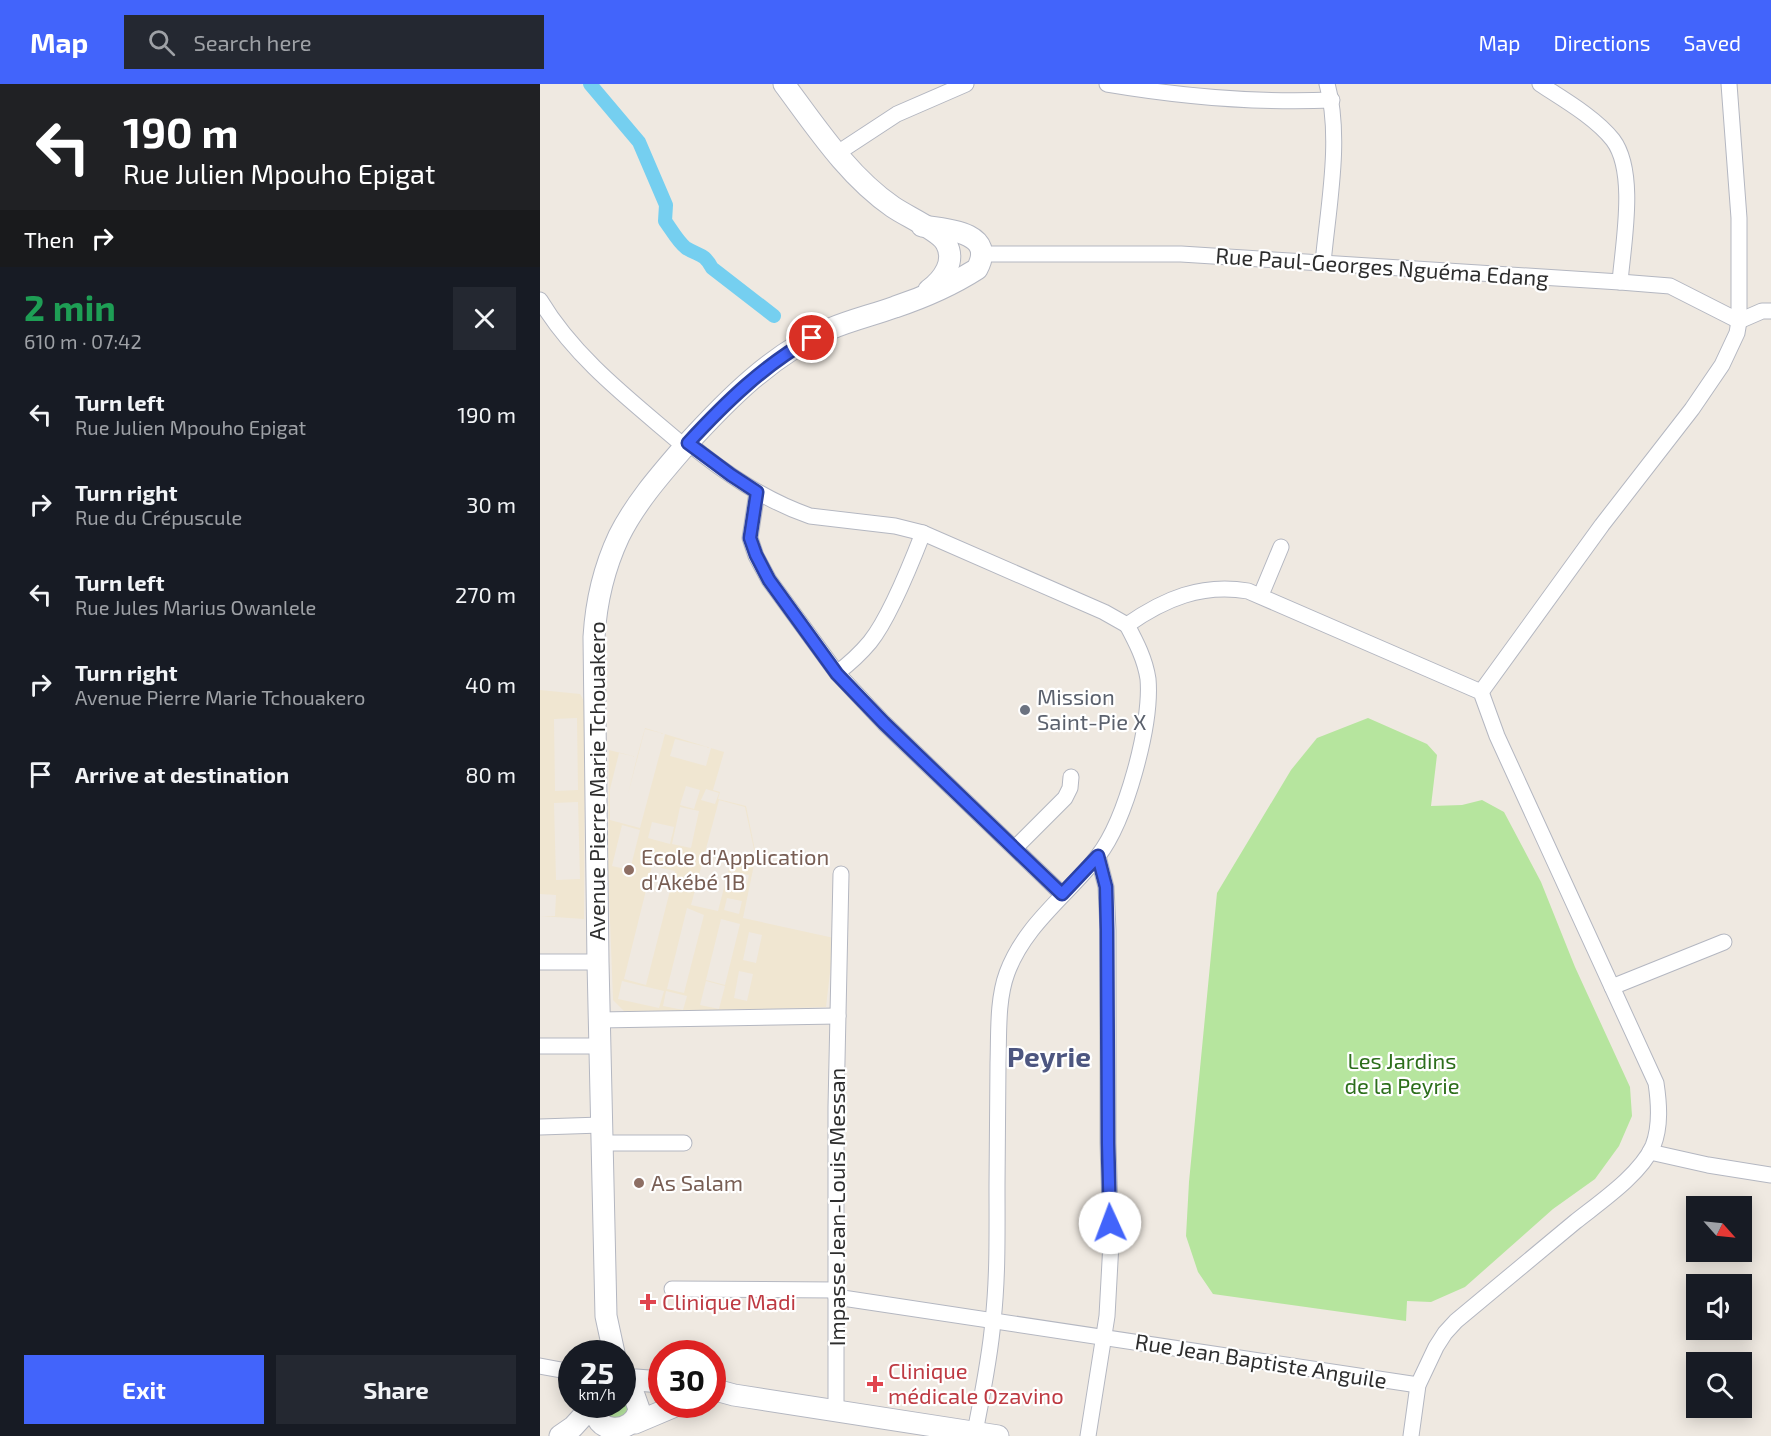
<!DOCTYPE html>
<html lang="en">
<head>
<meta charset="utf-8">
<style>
	body { margin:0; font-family:"Exo 2",sans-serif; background:#242831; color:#f1f3f6; height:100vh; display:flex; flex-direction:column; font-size:22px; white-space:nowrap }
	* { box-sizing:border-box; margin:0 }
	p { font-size:20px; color:#9ea1a6 }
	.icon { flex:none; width:33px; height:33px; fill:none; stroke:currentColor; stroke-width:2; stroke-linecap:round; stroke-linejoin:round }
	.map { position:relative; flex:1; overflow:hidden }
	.drawer { display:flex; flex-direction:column; background:#171b24; width:540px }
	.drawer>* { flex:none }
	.guide { background:#202124; color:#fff; overflow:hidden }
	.needle { width:39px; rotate:117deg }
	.tools { position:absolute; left:1146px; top:1112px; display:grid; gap:12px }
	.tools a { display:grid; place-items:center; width:66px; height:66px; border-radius:0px; background:#171b24; box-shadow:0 3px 15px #0003; font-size:30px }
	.speed { position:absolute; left:18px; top:1256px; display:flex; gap:12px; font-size:30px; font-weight:700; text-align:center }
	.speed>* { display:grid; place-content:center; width:78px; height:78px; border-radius:50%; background:#171b24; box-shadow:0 3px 15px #0003; line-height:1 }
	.speed small { font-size:15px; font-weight:400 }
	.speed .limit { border:9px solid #d22; background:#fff; color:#111 }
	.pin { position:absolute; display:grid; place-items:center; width:51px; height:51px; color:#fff; margin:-26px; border:3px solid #fff; border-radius:50%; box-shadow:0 2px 6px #0007 }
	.me { position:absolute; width:66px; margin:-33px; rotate:358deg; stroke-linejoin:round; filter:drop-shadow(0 0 4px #0008) }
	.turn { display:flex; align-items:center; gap:21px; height:126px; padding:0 24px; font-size:27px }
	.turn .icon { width:78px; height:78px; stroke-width:2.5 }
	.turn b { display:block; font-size:42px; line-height:51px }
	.then { display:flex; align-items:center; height:57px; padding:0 24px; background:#0003; gap:12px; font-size:22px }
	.round { display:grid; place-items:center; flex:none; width:63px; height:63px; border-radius:0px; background:#242831 }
	.head { display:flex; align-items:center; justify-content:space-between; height:102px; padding:0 24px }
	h1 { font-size:36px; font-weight:700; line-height:45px; color:#1e9e55 }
	.cta { display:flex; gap:12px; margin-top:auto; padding:12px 24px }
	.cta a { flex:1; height:69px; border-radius:0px; background:#4264fb; color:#fff; font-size:24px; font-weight:700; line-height:69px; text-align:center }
	.cta a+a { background:#242831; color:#f1f3f6 }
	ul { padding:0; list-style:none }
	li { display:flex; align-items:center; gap:18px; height:90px; padding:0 24px }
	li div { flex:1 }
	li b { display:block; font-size:22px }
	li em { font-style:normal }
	header { display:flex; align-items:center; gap:36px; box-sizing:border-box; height:84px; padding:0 30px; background:#4264fb; color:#fff }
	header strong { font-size:28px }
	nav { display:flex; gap:33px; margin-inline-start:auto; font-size:21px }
	.search { width:420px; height:54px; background:#242831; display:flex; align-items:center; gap:15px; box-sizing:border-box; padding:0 21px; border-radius:0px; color:#9ea1a6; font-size:22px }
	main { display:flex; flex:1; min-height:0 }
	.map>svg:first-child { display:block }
	.education { fill:#f0e6d1; fill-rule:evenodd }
	.green { fill:#b6e59e }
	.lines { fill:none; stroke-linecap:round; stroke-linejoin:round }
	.canal { stroke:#75cff0; stroke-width:14 }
	.street-casing { stroke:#b4b7c1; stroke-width:17 }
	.secondary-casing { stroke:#b4b7c1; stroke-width:23 }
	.street { stroke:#fff; stroke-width:15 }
	.secondary { stroke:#fff; stroke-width:21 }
	.route-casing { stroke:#2b41a3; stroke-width:15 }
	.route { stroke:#4264fb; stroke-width:10 }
	.worship-dot { fill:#6b7280; stroke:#fff; stroke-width:2 }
	.education-dot { fill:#8d6e63; stroke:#fff; stroke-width:2 }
	.health-dot { fill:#e0444e; stroke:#fff; stroke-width:2 }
	.labels { text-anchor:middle; stroke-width:4.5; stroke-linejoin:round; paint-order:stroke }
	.street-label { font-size:22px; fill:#2e2e2e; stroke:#fff }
	.worship-label { font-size:22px; fill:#5b616d; stroke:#fff; text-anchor:start }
	.education-label { font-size:22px; fill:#785e54; stroke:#fff; text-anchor:start }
	.park-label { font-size:22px; fill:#2c6e1b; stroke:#fff }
	.health-label { font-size:22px; fill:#be3a42; stroke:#fff; text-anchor:start }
	.district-label { font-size:28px; font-weight:bold; fill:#4d5680; stroke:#fff }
</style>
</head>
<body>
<header>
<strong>Map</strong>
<div class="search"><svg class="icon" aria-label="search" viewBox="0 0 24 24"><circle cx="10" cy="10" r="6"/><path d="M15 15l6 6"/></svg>Search here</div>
<nav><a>Map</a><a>Directions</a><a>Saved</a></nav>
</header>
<main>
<section class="drawer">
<div class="guide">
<div class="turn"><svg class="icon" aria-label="left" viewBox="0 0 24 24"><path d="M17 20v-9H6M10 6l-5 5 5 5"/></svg><div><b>190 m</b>Rue Julien Mpouho Epigat</div></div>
<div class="then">Then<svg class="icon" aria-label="right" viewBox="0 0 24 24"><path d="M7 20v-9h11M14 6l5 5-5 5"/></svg></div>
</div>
<div class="head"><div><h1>2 min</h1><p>610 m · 07:42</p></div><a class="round"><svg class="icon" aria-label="close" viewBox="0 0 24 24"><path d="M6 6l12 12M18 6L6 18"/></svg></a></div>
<ul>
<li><svg class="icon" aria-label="left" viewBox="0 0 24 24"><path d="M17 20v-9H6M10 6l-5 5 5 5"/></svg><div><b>Turn left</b><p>Rue Julien Mpouho Epigat</p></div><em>190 m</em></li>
<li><svg class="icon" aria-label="right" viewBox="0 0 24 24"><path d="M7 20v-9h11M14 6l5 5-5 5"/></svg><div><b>Turn right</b><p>Rue du Crépuscule</p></div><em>30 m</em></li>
<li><svg class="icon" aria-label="left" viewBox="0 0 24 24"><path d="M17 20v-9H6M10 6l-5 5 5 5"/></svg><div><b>Turn left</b><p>Rue Jules Marius Owanlele</p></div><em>270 m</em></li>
<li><svg class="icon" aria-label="right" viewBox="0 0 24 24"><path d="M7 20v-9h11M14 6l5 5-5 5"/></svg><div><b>Turn right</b><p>Avenue Pierre Marie Tchouakero</p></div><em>40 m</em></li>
<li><svg class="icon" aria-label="arrive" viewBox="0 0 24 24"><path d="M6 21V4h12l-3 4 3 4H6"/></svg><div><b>Arrive at destination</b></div><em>80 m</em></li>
</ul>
<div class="cta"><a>Exit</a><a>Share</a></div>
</section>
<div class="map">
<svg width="1231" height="1352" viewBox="0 0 1231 1352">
	<rect width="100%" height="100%" fill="#efe9e1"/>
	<g class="education">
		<path d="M0,606L40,610L45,619L44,835L0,832H15L16,811L0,810ZM37,634L38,706L15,707L14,635ZM38,718L40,795L16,796L14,719Z"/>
		<path d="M105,644L184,668L173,706L180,708L178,715L206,722L216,771L203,834L294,854L286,923L86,929L73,916L68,784L69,666L97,673ZM105,645L125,650L100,744L70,736V705L79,669L97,673L88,710ZM135,655L171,664L166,682L130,672ZM146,702L160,706L154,725L140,721ZM166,705L179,709L175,720L161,716ZM179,716L205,723L215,770L193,769L178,827L151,821ZM140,723L159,727L151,764L132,760ZM112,738L134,743L130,760L108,754ZM82,741L100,746L90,786L72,782ZM112,782L135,787L106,901L84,895ZM191,787L209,791L205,808L187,804ZM187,814L202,817L199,830L184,826ZM147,824L164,831L144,909L127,905ZM181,835L200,840L185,901L166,896ZM209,848L222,851L216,879L203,876ZM199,887L213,890L207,917L194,914ZM82,897L124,907L119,924L78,915ZM166,897L185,902L179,925L160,921ZM126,907L147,912L143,926L123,922Z"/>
	</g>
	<g class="green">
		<path d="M828,634L887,660L897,671L891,722L922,721L942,716L964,728L1001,798L1035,883L1090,1003L1092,1032L1079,1062L1055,1095L1013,1125L925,1203L891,1218L867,1217L866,1237L673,1210L658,1188L646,1152L649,1098L677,809L751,686L777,654Z"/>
		<path d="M83,1312L91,1329L71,1338L63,1321L82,1320Z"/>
	</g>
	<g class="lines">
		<path class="canal" d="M50,0L99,58L126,121L125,137C131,145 138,158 146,164C159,172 164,169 172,184L234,232"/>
		<defs>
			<g id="street">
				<path d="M567,0C638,12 720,19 792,16"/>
				<path d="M1000,0C1023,15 1056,34 1073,56C1097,88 1083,160 1080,198"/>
				<path d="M296,70L357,30L426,0"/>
				<path d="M442,170H641L1080,198L1130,202L1199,237L1222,227H1231"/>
				<path d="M783,179C788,124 802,53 787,0"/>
				<path d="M0,216C36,276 93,318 145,363"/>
				<path d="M148,359C185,389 224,416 270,432L355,442L383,449L564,528L587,541"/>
				<path d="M217,408L210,454L216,472L229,496L297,589L344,639L522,810"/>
				<path d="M721,511L741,463"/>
				<path d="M587,541C624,515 662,499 708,507L941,608L957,652L1116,999C1119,1019 1121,1042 1113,1062C1100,1091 1060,1118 1035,1138C995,1171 956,1204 916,1237L905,1249L896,1263L878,1301L871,1352"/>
				<path d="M297,589C309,580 320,570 330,558C350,533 371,480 383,449"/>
				<path d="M941,608L1062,441L1152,325L1182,281L1197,249L1199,237V134L1189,0"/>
				<path d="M475,764L525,714L530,704L531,693"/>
				<path d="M0,878H58"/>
				<path d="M1072,903L1184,858"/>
				<path d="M59,936L298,932"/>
				<path d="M0,962H60"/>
				<path d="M0,1043L61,1041"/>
				<path d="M61,1059H144"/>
				<path d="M1110,1068L1168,1081L1231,1091"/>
				<path d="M132,1205L296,1206"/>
				<path d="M296,1213L878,1301"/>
				<path d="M0,1282L32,1288"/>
				<path d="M296,1327V1023L301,790"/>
				<path d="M435,1348C442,1312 450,1274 453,1237C458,1192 457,1146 457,1101C457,1060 458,1019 458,979C459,950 457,916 467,889C485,840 528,811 558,772C586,736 612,640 608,595C605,575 596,558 587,541"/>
				<path d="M548,1352L567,1232L571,1159L568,1059V846L566,803L558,772"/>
			</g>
			<g id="secondary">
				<path d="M244,0C276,43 308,92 353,123C366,132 400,147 406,159C416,177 404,195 389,206"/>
				<path d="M74,1269L66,1232L58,878L54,553C56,519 64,484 79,452C96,418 121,390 146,361C188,315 232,270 290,245C311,236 333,231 355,223C382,214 412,201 437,185C457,148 406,145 382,142"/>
				<path d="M82,1299L96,1296L122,1298"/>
				<path d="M172,1305L194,1311L458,1352"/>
				<path d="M56,1320C50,1351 94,1352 99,1325L94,1311L82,1304"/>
				<path d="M95,1339L140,1320"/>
				<path d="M20,1352L33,1343L54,1320"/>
			</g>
		</defs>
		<use href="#street" class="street-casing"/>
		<use href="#secondary" class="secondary-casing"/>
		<use href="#street" class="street"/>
		<use href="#secondary" class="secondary"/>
	</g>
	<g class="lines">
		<defs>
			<path id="route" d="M272,254C224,281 186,318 148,359L191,391L217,408L210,454L216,471L229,496L297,590L344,639L522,810L558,772L566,803L567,846L568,1059L570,1139"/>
		</defs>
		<use href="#route" class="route-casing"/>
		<use href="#route" class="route"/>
	</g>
	<circle class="worship-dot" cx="485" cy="626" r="6"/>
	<g class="education-dot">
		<circle cx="89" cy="786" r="6"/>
		<circle cx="99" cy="1099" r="6"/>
	</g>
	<g class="health-dot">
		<path d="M105 1209h6v6h6v6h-6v6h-6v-6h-6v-6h6z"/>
		<path d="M332 1291h6v6h6v6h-6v6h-6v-6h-6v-6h6z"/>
	</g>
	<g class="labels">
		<g class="street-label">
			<text transform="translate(842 183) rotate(4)" y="8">Rue Paul-Georges Nguéma Edang</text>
			<text transform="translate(57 697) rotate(-90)" y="8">Avenue Pierre Marie Tchouakero</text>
			<text transform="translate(297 1123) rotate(-90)" y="8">Impasse Jean-Louis Messan</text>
			<text transform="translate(721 1277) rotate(9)" y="8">Rue Jean Baptiste Anguile</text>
		</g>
		<g class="worship-label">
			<text x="497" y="621">Mission<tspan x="497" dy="25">Saint-Pie X</tspan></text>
		</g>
		<g class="education-label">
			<text x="101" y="781">Ecole d'Application<tspan x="101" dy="25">d'Akébé 1B</tspan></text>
			<text x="111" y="1107">As Salam</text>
		</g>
		<g class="park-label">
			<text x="862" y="985">Les Jardins<tspan x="862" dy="25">de la Peyrie</tspan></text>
		</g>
		<g class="health-label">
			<text x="122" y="1226">Clinique Madi</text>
			<text x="348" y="1295">Clinique<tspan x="348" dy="25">médicale Ozavino</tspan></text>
		</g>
		<g class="district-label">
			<text x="509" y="983">Peyrie</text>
		</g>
	</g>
</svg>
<div class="tools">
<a><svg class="needle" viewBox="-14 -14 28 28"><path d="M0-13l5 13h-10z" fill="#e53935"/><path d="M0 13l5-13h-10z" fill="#9ea1a6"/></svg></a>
<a><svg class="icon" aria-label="sound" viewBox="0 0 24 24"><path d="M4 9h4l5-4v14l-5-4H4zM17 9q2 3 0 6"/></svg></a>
<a><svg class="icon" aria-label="search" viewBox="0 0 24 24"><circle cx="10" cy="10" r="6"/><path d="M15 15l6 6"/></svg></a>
</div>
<div class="speed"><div>25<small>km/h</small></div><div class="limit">30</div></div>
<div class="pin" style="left:272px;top:254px;background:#d93025"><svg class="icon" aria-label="arrive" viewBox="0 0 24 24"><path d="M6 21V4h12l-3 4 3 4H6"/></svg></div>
<svg class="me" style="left:570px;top:1139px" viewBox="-20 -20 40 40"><circle r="19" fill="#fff"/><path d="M0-13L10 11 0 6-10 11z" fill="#4264fb"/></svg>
</div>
</main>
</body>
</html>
